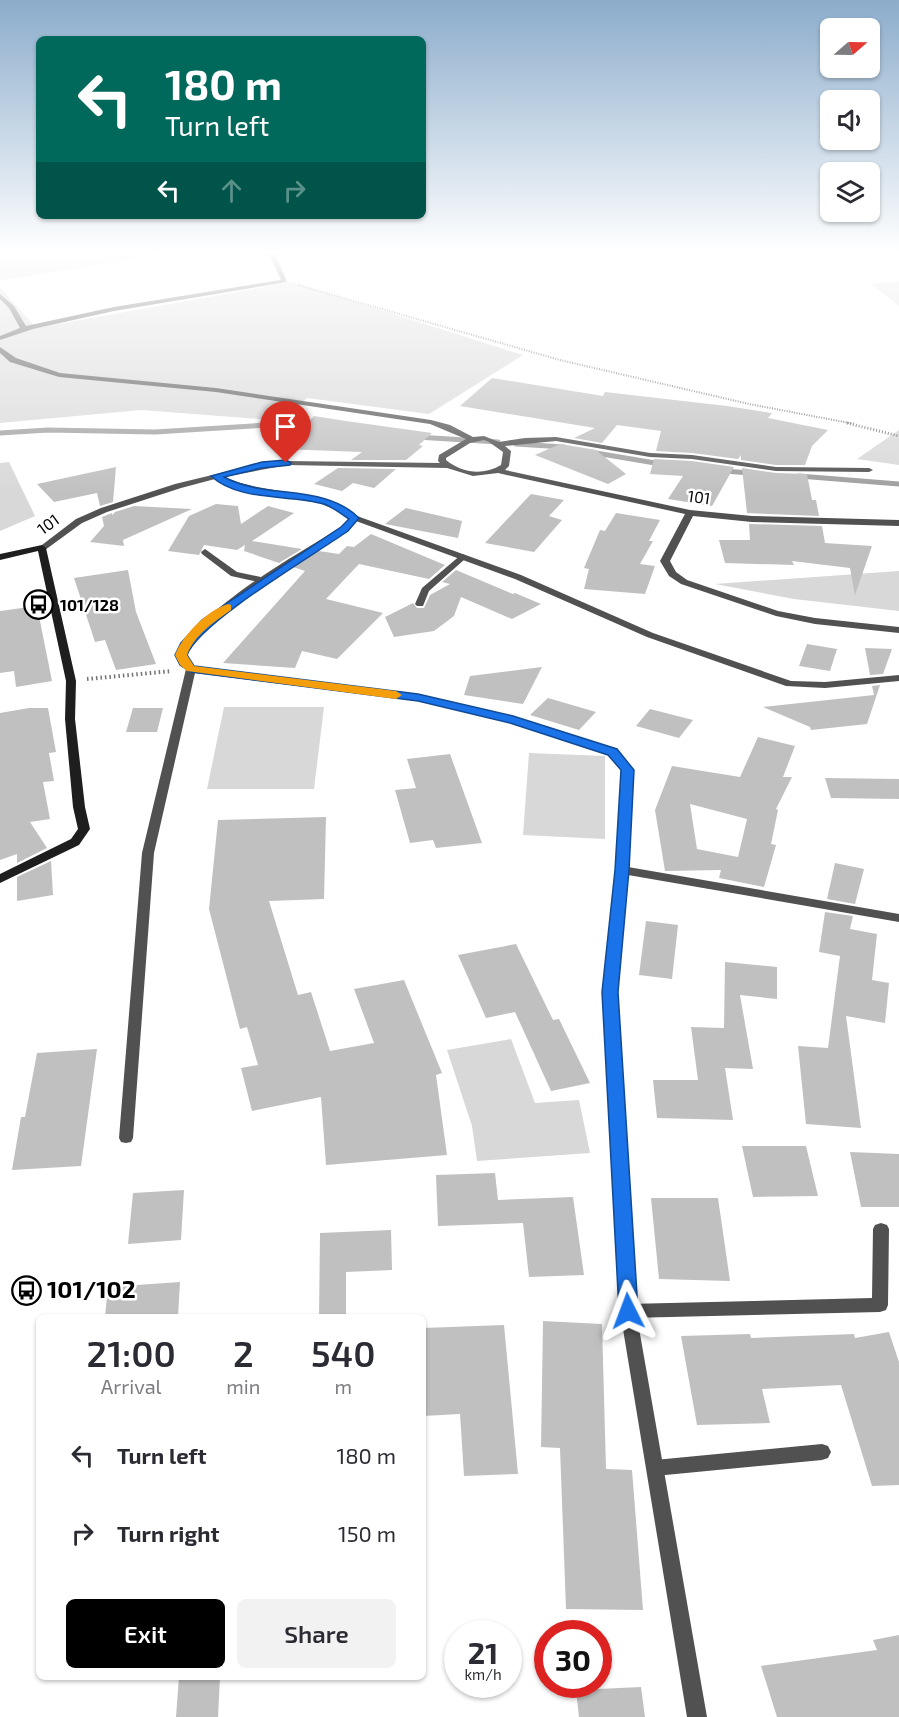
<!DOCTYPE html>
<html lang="en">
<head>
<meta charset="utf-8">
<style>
	body { margin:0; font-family:"Exo 2",sans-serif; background:#f2f2f3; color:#2b2b33; height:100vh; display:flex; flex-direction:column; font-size:22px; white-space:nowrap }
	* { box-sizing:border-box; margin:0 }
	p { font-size:20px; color:#7c7c81 }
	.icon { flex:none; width:33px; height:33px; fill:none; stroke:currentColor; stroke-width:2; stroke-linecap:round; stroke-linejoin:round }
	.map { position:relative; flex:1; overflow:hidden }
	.drawer { position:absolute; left:36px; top:1314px; width:390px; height:366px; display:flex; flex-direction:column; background:#fff; border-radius:9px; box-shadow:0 2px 4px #0004 }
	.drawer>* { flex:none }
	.guide { position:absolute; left:36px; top:36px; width:390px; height:183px; border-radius:9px; box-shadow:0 2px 4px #0004; background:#00695c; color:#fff; overflow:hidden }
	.needle { width:39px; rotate:70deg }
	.tools { position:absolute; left:820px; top:18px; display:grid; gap:12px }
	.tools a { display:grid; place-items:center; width:60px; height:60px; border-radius:9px; background:#fff; box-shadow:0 2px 4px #0004; font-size:30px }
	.speed { position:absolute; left:444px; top:1620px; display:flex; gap:12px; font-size:30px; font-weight:700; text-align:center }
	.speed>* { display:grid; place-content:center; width:78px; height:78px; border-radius:50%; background:#fff; box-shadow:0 2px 4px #0004; line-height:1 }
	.speed small { font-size:15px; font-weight:400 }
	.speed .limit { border:9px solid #d22; background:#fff; color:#111 }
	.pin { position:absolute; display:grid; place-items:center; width:51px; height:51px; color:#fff; margin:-62px -26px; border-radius:50% 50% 50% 0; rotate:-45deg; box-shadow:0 0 6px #0007 }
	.pin .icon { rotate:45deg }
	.me { position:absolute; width:66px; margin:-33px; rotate:357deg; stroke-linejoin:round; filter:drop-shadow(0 0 4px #0008) }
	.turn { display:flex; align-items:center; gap:21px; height:126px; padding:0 30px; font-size:27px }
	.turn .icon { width:78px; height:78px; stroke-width:2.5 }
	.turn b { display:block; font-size:42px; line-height:51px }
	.lanes { display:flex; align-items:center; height:57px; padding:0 30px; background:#0003; justify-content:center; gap:30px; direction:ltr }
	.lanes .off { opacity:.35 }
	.eta { display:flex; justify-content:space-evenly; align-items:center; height:102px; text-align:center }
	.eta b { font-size:36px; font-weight:600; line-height:42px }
	.primary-button { display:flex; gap:12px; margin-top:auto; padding:12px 30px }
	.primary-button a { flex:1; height:69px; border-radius:9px; background:#000; color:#fff; font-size:24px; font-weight:600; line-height:69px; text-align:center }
	.primary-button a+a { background:#f2f2f3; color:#2b2b33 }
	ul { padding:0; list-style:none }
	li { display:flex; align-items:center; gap:18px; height:78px; padding:0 30px }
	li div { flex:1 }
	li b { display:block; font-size:22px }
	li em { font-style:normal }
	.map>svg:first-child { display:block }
	.green { fill:#d8d8d8 }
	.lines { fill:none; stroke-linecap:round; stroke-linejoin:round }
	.stream { stroke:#9f9f9f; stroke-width:5 }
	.building { fill:#c0c0c0; fill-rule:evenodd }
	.path-far2 { stroke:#737373; stroke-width:2; stroke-dasharray:1 1.5; stroke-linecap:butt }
	.path-far1 { stroke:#737373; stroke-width:3; stroke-dasharray:1 2; stroke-linecap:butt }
	.path { stroke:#737373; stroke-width:4; stroke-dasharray:1.5 3; stroke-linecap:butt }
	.lane { fill:#515151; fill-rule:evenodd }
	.street { fill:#515151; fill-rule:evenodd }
	.secondary { fill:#1e1e1e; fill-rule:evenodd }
	.route { fill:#1a73e8; stroke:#114b97; stroke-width:1.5 }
	.slow { fill:#f59e0b }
	.labels { text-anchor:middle; stroke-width:5; stroke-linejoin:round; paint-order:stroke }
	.far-street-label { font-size:16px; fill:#000; stroke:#fff }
	.far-poi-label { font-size:16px; font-weight:bold; fill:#000; stroke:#fff; text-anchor:start }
	.near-poi-label { font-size:24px; font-weight:bold; fill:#000; stroke:#fff; text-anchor:start }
</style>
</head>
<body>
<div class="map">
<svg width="899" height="1717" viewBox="0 0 899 1717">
	<rect width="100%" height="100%" fill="#fff"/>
	<g class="green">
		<path d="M0,254H165L0,281Z"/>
		<path d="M899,281V306L871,284L896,282Z"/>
		<path d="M292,282L523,355L429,414L307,398L286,421L141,410L0,423V287L36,328Z"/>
		<path d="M899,430V465L857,459Z"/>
		<path d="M9,462L35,516L0,531V463Z"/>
		<path d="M899,571V611L794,599L715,584Z"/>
		<path d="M224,707H324L314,789H207Z"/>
		<path d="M529,753L605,756V839L523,835Z"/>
		<path d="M511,1039L535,1103L579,1100L590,1153L477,1161L472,1126L447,1050Z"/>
	</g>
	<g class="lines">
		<g class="stream">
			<path d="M0,433L48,430L155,432L266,425L313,428"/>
			<path d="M417,437L498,442"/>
			<path d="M516,444L564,447"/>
			<path d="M590,452L661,464"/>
			<path d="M724,471L751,473"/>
			<path d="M799,476L899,484"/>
		</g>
	</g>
	<g class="building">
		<path d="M492,378L603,396L605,392L727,406L772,413L768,418L828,430L812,446L805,465H776L741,460V455L738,459L692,453L656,451L661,431L617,425L602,443L574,438L595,428L460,406Z"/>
		<path d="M314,416L346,421L432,433L419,445L423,446L406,460H351L362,452L281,449Z"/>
		<path d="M560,444L596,450L626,474L608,484L535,455Z"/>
		<path d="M654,459L692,461L734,467L712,506L668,499L683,476L650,474Z"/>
		<path d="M116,467L113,502L100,506L97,493L54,502L37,484Z"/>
		<path d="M338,468L396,469L374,488L353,483L342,491L314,484Z"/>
		<path d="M742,468L776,473L807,474L812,500H816L819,516L747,513Z"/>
		<path d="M531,494L564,500L549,516L562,520L534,552L485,543Z"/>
		<path d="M216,504L238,506L241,524L268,506L294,513L252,541L302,549L279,563L244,551L245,545L237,550L204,545L199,555L168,551L189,516Z"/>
		<path d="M134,506L192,509L123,540L124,546L90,542L104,526L102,517L112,513V515L115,512Z"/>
		<path d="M406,508L462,521L458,538L385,524Z"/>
		<path d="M616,513L660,520L649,541H653L640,564L655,566L645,594L584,589L589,569L584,568L600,530L605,531Z"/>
		<path d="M749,524L822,526L825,543L872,546L855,595L850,568L792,561L794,565L725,563L719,540H750Z"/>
		<path d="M371,534L445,565L429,579L359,564L326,599L383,613L337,659L302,651L295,668L223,663L305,571L293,567L319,551L339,554L347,546L354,547Z"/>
		<path d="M128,570L136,612L156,664L116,670L105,640L95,642L74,578Z"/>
		<path d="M456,570L513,594L515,593L541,604L512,619L461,597L454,616L434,631L394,637L385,617L413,603L417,608H424L430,595L450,584L442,582Z"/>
		<path d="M37,606L52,681L16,687L14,671L0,673V611Z"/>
		<path d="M807,644L837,649L830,671L799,666Z"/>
		<path d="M865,648L892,649L883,674L870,675Z"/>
		<path d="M542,667L523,704L464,695L470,676Z"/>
		<path d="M880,685L867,724L811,730L810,727L763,707L874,695L872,686Z"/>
		<path d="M548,698L596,712L579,730L530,715Z"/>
		<path d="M29,708H48L56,752L49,753L54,781L43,782L50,819L30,822L47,848L17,863V854L0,860V713Z"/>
		<path d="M133,708H163L157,732H126Z"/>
		<path d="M650,709L693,720L679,738L636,726Z"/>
		<path d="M758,737L795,746L783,777H792L776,809L778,810L771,844L776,845L764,887L719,878L721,870L665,871L655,810L672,766L740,777ZM690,804L747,819L738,857L697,849Z"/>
		<path d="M450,754L482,843L436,848L433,840L410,843L395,790L416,788L407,759Z"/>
		<path d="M825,778L899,779V799L831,798Z"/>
		<path d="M326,817L324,899L269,901L298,995L311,992L330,1051L374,1043L354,989L404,980L442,1073L436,1075L447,1155L326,1165L321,1097L252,1111L241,1068L258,1065L247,1027L240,1029L209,909L218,820Z"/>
		<path d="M51,861L53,895L17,901V877Z"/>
		<path d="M835,863L864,869L855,904L827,899Z"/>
		<path d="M825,912L853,916L850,929L877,934L872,980L889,983L885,1023L846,1016L861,1128L806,1124L798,1046L828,1048L840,956L819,952Z"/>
		<path d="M646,921L678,925L672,979L639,975Z"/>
		<path d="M516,944L553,1020L559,1019L590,1083L551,1091L515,1012L486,1018L458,955Z"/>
		<path d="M725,962L777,967V999L740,995L753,1069L725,1068L733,1120L657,1118L653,1080H698L691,1027L724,1028Z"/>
		<path d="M97,1049L81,1166L12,1170L21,1117H25L37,1053Z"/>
		<path d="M742,1146H806L818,1196L753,1197Z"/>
		<path d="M850,1152L899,1154V1207H861Z"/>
		<path d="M495,1173L498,1200L573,1197L584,1275L529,1277L523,1223L438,1226L436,1175Z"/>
		<path d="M184,1190L181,1240L128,1244L133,1193Z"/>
		<path d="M651,1198H718L730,1281L659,1279Z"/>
		<path d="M391,1230L392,1270L346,1272V1317H319L320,1233Z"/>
		<path d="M180,1282L178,1317H105L108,1287Z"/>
		<path d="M543,1321L602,1324L606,1469L632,1470L643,1610L566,1609L560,1448L541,1447Z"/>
		<path d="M504,1325L518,1474L464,1476L460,1414L423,1416V1328Z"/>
		<path d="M889,1332L899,1362V1485L872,1486L841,1385L762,1389L770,1423L697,1425L681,1336L750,1334L751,1338L854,1334L855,1338Z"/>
		<path d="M899,1635V1717H777L761,1666L877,1650L873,1640Z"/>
		<path d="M179,1677H220L218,1717H176Z"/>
		<path d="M641,1687L645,1717H579L576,1690Z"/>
	</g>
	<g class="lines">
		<path class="path-far2" d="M298,285L560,360L749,404L855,424"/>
		<path class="path-far1" d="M847,423L899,436"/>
		<path class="path" d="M87,679L172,671"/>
		<g class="lane">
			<path d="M205,549L237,572L270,579L272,581L267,584L231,576L202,554L201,552Z"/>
			<path d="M462,554L465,555V559L429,591L423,606H417L415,604L422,588Z"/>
			<path d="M881,1223L887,1225L889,1229L888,1305L886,1310L880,1312L628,1318L622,1316L620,1311L622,1306L628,1304L872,1298L873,1229L875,1225Z"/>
			<path d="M822,1444L828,1446L831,1452L828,1458L822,1460L655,1476L649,1474L646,1468L649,1462L655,1460Z"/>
		</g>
		<g class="street">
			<path d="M269,254H275L287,282L114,311L33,329L0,340V336L20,328L9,308L0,299V294L14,306L26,326L114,307L281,280Z"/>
			<path d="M0,347L16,358L60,373L216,388L431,420L450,425L473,437L484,436L499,442L525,438L556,437L650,453L692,455L776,467L869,468L873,470L869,472L776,471L692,459L650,457L556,441L505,446L511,451L509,466L505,470L690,510L752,516L899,520V526L752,522L693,516L670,561L676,572L687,580L778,611L815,618L899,627V633L815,624L776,616L681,584L669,576L660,561L685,514L498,473L473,476L447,468L287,465L224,477C269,496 314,487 357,516L521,575L653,633L791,681L825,682L899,675V681L825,688L786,686L647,637L515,579L356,521L347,531C298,562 217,607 186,655L194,666L418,695L513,717L617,750L633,770L628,867L899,914V922L628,875L617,992L636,1311L707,1717H687L620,1311L603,992L616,870L621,770L609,754L510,722L418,701L195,673L154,853L133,1138L131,1142L126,1143L121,1142L119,1138L142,853L186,669L176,655C211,601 287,561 341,527L349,518L336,510L319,503L250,491L215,479L181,488L107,512L82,523L45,550L42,551L38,548L76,519L101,508L175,484L241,468L287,461L440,463L438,461L439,455L466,439L430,424L216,392L59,377L10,362L0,353ZM484,440L489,442L503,452L501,465C483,476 462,473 446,460V458L470,443Z"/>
		</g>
		<path class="secondary" d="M42,545L46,548L76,681L75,719L85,807L90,829L79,845L0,883V874L71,839L78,829L73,807L65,719L66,681L38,551L0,560V554Z"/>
	</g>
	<linearGradient id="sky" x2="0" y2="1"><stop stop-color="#8baccb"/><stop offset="0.51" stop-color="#fff"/><stop offset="1" stop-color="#fff" stop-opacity="0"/></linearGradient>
	<rect width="899" height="494" fill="url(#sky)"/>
	<path class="route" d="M286,460L291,463L290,465L262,468L224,477C266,500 324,483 359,518L348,531C314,555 199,622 187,655L194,666L418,694L513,716L617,749L634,770L629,870L618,992L638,1311L635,1317L628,1319L622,1317L619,1311L602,992L615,870L621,770L608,755L510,723L418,701L191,672L180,665L175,655L181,643L202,620L341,527L349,519C341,514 333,507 324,504C289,494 239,502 211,476L262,462Z"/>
	<path class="slow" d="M228,604L231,605V610C214,622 194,635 187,655L194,666L396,691L402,695L396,699L187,671L180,665L175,655C183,635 206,611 228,604Z"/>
	<defs>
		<symbol id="bus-ring" viewBox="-11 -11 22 22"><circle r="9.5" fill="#fff" stroke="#000" stroke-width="1.5"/><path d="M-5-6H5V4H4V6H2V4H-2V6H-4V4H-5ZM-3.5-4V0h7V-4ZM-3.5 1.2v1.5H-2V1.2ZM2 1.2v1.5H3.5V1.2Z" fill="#000"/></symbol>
	</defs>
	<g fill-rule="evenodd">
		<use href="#bus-ring" x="22" y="588" width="33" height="33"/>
		<use href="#bus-ring" x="10" y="1274" width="33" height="33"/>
	</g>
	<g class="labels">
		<g class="far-street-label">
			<text transform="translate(699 497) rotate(8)" y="6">101</text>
			<text transform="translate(48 524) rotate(-36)" y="6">101</text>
		</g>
		<g class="far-poi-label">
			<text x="60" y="611">101/128</text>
		</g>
		<g class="near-poi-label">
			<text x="47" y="1298">101/102</text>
		</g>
	</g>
</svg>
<div class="tools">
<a><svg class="needle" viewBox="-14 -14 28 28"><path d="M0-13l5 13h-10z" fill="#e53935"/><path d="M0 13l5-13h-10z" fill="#7c7c81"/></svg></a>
<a><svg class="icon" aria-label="sound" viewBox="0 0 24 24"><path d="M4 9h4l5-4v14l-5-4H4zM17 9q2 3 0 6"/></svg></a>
<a><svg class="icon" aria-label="layers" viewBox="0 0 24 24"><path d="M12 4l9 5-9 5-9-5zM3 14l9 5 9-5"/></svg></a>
</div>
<div class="speed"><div>21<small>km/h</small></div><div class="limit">30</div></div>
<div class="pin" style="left:286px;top:463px;background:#d93025"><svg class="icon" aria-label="arrive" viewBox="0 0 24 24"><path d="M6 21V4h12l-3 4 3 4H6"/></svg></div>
<svg class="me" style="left:628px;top:1311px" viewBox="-20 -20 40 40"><path d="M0-17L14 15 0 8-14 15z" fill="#1a73e8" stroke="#fff" stroke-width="4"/></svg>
<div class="guide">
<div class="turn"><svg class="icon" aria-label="left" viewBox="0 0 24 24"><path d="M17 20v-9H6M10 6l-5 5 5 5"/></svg><div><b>180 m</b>Turn left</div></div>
<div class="lanes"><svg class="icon" aria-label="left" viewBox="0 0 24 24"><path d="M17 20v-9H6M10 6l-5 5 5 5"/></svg><svg class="icon off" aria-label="ahead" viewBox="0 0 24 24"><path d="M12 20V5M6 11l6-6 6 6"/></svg><svg class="icon off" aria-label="right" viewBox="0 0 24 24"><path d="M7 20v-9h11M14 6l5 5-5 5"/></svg></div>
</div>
<section class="drawer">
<div class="eta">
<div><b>21:00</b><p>Arrival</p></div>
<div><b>2</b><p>min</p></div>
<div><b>540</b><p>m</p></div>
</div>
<ul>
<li><svg class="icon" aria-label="left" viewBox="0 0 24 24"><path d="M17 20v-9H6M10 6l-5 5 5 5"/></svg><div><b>Turn left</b></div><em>180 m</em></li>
<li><svg class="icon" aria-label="right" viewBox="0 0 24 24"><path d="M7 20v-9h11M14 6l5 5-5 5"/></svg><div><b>Turn right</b></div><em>150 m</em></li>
</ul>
<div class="primary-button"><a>Exit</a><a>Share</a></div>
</section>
</div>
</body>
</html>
